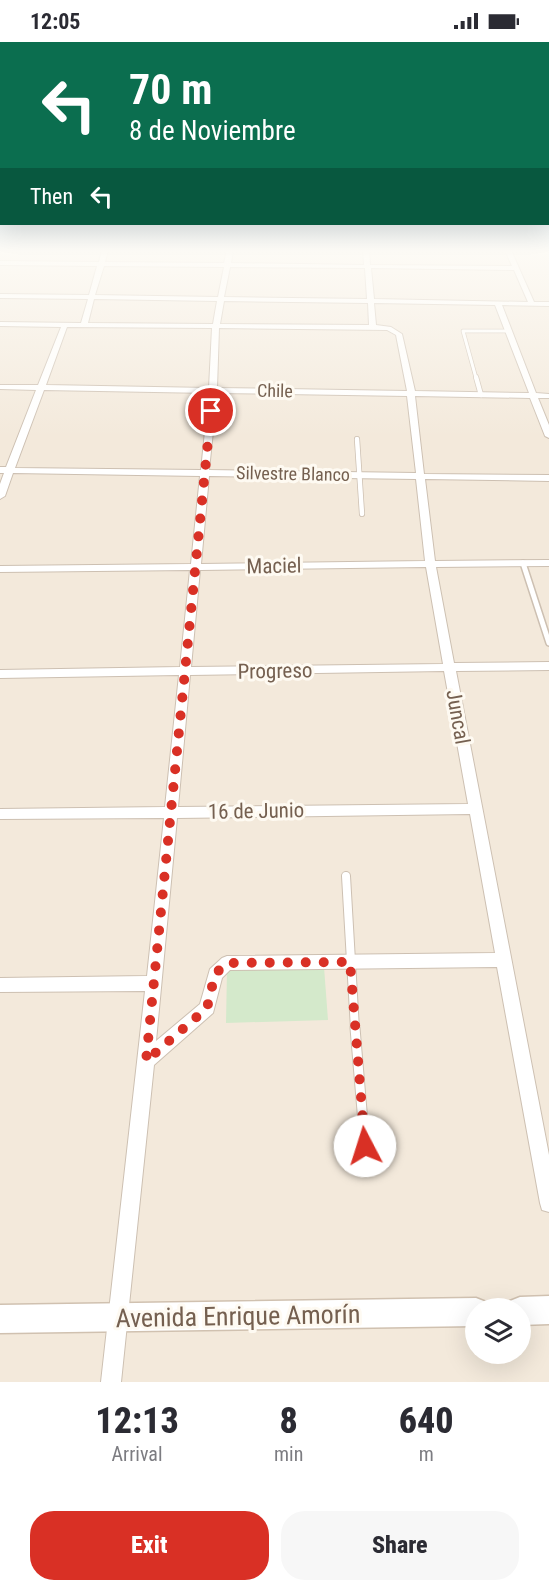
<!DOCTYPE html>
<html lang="en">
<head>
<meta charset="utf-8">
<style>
	body { margin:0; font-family:"Roboto Condensed",sans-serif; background:#f7f7f7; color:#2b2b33; height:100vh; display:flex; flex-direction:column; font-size:22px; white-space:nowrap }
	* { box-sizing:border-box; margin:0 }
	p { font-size:20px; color:#7c7c81 }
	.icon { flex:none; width:33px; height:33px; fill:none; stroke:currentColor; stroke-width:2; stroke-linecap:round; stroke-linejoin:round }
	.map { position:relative; height:1340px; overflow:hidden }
	.panel { display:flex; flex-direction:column; background:#fff; flex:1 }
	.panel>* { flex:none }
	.guide { position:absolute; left:0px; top:0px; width:549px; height:183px; box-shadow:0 6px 24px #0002; background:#0b6e4f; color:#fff; overflow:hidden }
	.buttons { position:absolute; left:465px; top:1256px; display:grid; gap:12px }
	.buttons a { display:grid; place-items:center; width:66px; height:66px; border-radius:50%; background:#fff; box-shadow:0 6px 24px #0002; font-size:30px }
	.pin { position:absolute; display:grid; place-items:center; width:51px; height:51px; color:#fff; margin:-26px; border:3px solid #fff; border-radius:50%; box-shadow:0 2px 6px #0007 }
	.me { position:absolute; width:66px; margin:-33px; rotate:355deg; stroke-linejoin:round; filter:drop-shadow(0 0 4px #0008) }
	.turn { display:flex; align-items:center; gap:21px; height:126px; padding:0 30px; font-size:27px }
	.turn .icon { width:78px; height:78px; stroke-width:2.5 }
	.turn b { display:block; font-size:42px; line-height:51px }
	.then { display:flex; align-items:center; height:57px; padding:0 30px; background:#0003; gap:12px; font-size:22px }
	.eta { display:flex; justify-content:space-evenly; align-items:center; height:102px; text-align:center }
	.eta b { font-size:36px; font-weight:800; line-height:42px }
	.button { display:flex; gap:12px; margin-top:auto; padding:12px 30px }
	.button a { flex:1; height:69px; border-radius:24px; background:#d93025; color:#fff; font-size:24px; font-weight:800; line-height:69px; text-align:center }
	.button a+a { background:#f7f7f7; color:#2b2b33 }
	.status { display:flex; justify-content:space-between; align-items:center; height:42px; padding:0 30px; background:#fff; direction:ltr }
	.status svg { height:16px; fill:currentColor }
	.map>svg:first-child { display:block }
	.residential { fill:#f3e9db; fill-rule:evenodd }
	.green { fill:#d4e9cb }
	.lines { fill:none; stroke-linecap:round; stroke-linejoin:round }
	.lane-far4-casing { stroke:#cdc0b2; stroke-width:4.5 }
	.lane-far3-casing { stroke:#cdc0b2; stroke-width:6 }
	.lane-far2-casing { stroke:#cdc0b2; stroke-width:8 }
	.lane-far1-casing { stroke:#cdc0b2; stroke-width:10 }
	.lane-casing { stroke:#cdc0b2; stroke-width:11 }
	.street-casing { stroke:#cdc0b2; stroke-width:2 }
	.secondary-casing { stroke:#d0c1b0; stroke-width:3 }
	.lane-far4 { stroke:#fff; stroke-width:3 }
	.lane-far3 { stroke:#fff; stroke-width:4.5 }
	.lane-far2 { stroke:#fff; stroke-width:5 }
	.lane-far1 { stroke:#fff; stroke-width:8 }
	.lane { stroke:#fff; stroke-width:9 }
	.street { fill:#fff; fill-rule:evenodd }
	.secondary { fill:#fff; fill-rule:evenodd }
	.route { stroke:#d93025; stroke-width:10; stroke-dasharray:0 18 }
	.labels { text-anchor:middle; stroke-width:6; stroke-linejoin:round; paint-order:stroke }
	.far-street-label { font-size:18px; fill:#756050; stroke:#fefaf2 }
	.street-label { font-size:21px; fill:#756050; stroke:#fefaf2 }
	.near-street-label { font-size:26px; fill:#756050; stroke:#fefaf2 }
</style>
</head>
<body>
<div class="status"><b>12:05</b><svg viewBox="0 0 49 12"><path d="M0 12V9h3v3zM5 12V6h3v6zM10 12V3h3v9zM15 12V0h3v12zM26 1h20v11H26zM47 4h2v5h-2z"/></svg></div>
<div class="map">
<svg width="549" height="1340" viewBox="0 0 549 1340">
	<rect width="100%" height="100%" fill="#fbf7ec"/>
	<path class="residential" d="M0,208H549V1340H0ZM476,1266H520V1311H476Z"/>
	<path class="green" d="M324,925L328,978L226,981L227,928Z"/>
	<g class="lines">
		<defs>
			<path id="lane-far4" d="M476,336L463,289H508"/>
			<g id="lane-far3">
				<path d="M476,335L481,353"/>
				<path d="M357,397L362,472"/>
			</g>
			<path id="lane-far2" d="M523,521L549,601"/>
			<path id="lane-far1" d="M346,834L355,987"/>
			<path id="lane" d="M355,986L365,1104"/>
			<path id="street" d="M102,208H108L105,220L224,221L227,208H233L231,221L364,223L363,208H369L370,223L512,224L505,208H511L534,260H549V264L502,263L536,351L549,352V356H538L549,383V396L545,394L530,356L415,354L424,432L549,433V439L425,437L435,519L549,518V524L436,525L454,621L549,620V628L456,629L549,1113V1170L542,1168L540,1161L497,925L230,928L222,936L213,971L154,1023L121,1340H101L145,949L0,950V936L147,934L164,776L0,777V767L165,765L179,633L0,636V628L180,625L190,528L0,530V524L191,522L200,434L13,431L5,454L0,457V442L4,431H0V425H6L36,348L0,347V343H38L61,285L0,284V280L81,281L88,257L0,256V252L89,253L97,224L0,223V219L99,220ZM104,224L224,225L218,255L95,253ZM230,225L365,226L367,257L224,255ZM371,226L514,228L528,260L374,257ZM94,257L217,259L213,282L88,281ZM224,259L368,261L369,283L220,282ZM374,261L495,263L529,351L415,349L402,292L391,285L376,283ZM67,285L212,286L209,346L46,343ZM219,286L387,288L396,293L407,349L217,346ZM44,348L209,351L201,428L15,426ZM217,351L407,354L416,431L209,428ZM209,434L416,437L425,519L201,522ZM426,525L443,622L191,625L200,528ZM444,629L468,762L178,765L190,633ZM470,772L495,911L227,914L222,916L210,927L200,962L156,999L177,776Z"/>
			<g id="secondary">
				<path d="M549,1254V1282L520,1283V1266H508L510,1259L520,1255Z"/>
				<path d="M476,1256L486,1260L488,1266H476V1284L0,1291V1263Z"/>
			</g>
		</defs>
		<use href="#lane-far4" class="lane-far4-casing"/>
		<use href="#lane-far3" class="lane-far3-casing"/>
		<use href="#lane-far2" class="lane-far2-casing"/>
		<use href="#lane-far1" class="lane-far1-casing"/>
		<use href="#lane" class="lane-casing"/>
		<use href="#street" class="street-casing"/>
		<use href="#secondary" class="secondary-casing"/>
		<use href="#lane-far4" class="lane-far4"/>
		<use href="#lane-far3" class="lane-far3"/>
		<use href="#lane-far2" class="lane-far2"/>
		<use href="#lane-far1" class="lane-far1"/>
		<use href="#lane" class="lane"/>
		<use href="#street" class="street"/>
		<use href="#secondary" class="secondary"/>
	</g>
	<linearGradient id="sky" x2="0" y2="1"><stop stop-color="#98c4e6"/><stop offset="0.53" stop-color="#fdfbf6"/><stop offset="1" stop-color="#fdfbf6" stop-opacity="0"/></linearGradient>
	<rect width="549" height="395" fill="url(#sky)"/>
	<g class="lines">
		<path class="route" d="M211,369L146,1019L207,966L215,932L227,921L350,920L365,1104"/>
	</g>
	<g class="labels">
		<g class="far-street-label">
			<text transform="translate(275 349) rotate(1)" y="6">Chile</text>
			<text transform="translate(293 432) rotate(1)" y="6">Silvestre Blanco</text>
		</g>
		<g class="street-label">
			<text transform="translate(274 524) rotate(-1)" y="7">Maciel</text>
			<text transform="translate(275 629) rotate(-1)" y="7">Progreso</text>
			<text transform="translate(458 675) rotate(80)" y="7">Juncal</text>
			<text transform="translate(256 769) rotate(-1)" y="7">16 de Junio</text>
		</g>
		<g class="near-street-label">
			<text transform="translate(238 1274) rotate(-1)" y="9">Avenida Enrique Amorín</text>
		</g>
	</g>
</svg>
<div class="buttons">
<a><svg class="icon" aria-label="layers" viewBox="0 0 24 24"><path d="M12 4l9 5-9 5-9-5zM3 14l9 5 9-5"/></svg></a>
</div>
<div class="pin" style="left:211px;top:369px;background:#d93025"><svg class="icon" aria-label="arrive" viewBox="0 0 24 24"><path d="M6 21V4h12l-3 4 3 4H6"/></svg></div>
<svg class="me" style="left:365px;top:1104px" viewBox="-20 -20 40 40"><circle r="19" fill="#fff"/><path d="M0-13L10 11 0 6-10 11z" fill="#d93025"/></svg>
<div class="guide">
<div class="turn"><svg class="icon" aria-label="left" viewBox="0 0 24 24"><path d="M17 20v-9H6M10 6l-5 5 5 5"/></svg><div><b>70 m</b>8 de Noviembre</div></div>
<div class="then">Then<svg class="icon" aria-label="left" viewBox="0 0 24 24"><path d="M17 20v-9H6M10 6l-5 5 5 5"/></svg></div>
</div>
</div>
<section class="panel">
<div class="eta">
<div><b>12:13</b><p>Arrival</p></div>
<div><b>8</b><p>min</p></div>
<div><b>640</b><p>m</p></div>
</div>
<div class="button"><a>Exit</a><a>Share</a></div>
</section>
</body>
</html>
